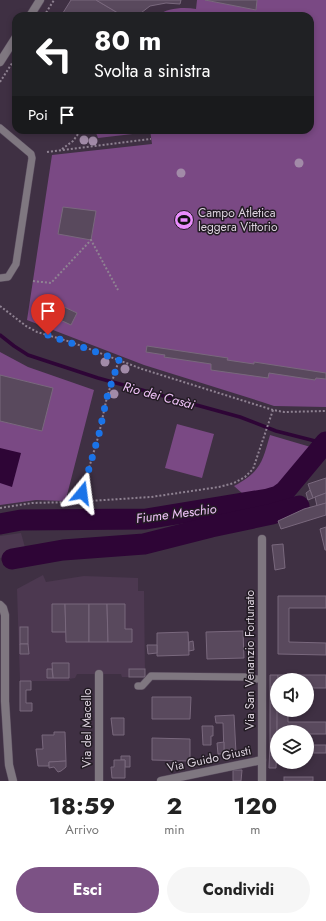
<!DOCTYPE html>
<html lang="it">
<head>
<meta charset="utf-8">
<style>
	body { margin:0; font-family:Jost,sans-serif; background:#f6f6f6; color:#222; height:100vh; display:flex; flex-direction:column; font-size:15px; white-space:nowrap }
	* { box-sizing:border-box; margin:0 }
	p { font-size:13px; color:#767676 }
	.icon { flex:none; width:22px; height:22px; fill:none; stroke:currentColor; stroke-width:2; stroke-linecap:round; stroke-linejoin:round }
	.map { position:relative; height:781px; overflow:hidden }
	.panel { display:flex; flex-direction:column; background:#fff; flex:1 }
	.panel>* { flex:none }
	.hud { position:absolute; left:12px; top:12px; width:302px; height:122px; border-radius:12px; box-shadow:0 2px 6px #0003; background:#202124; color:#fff; overflow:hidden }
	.fabs { position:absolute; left:270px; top:673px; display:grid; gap:8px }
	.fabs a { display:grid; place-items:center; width:44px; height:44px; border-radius:50%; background:#fff; box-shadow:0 2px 6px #0003; font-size:20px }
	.pin { position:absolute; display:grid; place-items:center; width:34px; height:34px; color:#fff; margin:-41px -17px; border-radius:50% 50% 50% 0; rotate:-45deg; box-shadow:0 0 4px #0007 }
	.pin .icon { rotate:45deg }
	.me { position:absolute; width:44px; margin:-22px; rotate:16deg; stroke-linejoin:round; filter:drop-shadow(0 0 3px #0008) }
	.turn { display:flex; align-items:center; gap:14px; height:84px; padding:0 16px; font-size:18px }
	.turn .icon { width:52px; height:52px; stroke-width:2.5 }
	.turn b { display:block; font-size:28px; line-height:34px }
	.then { display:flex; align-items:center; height:38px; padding:0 16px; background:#0003; gap:8px; font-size:15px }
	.eta { display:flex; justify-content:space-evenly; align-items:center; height:68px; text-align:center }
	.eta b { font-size:24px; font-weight:700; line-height:28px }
	.cta { display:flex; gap:8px; margin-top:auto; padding:8px 16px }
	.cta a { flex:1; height:46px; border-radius:24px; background:#7c5285; color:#fff; font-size:16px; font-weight:700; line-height:46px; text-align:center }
	.cta a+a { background:#f6f6f6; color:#222 }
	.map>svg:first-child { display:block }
	.built { fill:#4c3850 }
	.green { fill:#7a4984 }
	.water { fill:#2e0536 }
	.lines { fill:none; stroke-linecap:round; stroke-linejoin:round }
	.stream { stroke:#2e0536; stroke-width:3.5 }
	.river { stroke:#2e0536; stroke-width:21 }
	.building { fill:#59495d; stroke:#79687d }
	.service-casing { stroke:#5b4d5f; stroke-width:8 }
	.minor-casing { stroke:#5b4d5f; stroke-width:9 }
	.path { stroke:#8f8292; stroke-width:2; stroke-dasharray:2 2; stroke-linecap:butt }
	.service { stroke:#7f7780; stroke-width:7 }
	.minor { stroke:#7f7780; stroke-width:8 }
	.tree { fill:#a28ba8 }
	.route { stroke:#1a73e8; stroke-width:7; stroke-dasharray:0 12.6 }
	.labels { text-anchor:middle; stroke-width:3; stroke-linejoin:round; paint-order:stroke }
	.poi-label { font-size:12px; fill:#dcd2de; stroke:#221b23; text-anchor:start }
	.street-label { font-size:12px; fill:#dcd2de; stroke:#221b23 }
	.water-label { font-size:13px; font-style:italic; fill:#f1c3fa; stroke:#221b23 }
</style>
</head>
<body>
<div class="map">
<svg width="326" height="781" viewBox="0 0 326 781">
	<rect width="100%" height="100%" fill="#3f3043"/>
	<g class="built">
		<path d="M21,533L26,551L0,558V536Z"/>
		<path d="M43,575L46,582L84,576L138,578V591H144L145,677H122L121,674H77L75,678L69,679L70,681H20L17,589Z"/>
	</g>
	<g class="green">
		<path d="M197,0H205L256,9L257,0H326V407L274,406L262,402L144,365L27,320L52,155L152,144L150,130H310V16H157C167,8 183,7 196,9Z"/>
		<path d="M95,130H149L150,132L98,138Z"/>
		<path d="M0,352L28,367L94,390L66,499L64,501L36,500L0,505Z"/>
		<path d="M177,424L214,434L202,478L165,468Z"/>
		<path d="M270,435L314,448L280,486L265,492L243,494L234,486C261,471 262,463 270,435Z"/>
	</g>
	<g class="water">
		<path d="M326,437V455L313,468L300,479L292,490L282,498L274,502L268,499L280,491L295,472L309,457L319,442Z"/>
		<path d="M0,448L21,453L12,487L0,483Z"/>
	</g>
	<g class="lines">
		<path class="stream" d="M0,335L14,346L28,355L98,378L240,417L276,431L323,443"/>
		<g class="river">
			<path d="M0,524L21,520L146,519L268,499L278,496L285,491L326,442"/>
			<path d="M12,559L63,550L144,544L211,527L272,514L299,506"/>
		</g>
	</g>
	<g class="building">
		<path d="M71,0H96L123,16H61Z"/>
		<path d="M96,0H181L180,4L166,3L150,6L137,16H123Z"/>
		<path d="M205,0H257L256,10Z"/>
		<path d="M63,207L96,211L91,240L58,234Z"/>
		<path d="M62,306L77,313L71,325L56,318Z"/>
		<path d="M147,346L228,358L227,360L254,364V362L326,373V379L316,378L315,380L269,373L268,378L211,370V364L164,357L165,355L146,352Z"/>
		<path d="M0,375L53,388L42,431L0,421Z"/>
		<path d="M326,478V493L313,498L308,484Z"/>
		<path d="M310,490L313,498L308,500L306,493Z"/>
		<path d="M326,493V503L317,506L315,497Z"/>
		<path d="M326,503V515L281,529L278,521L304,509Z"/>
		<path d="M326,527V550H325L320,529Z"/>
		<path d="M283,544L285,568L275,570L272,545Z"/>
		<path d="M278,596H326V608H289V642L326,643V655L278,654Z"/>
		<path d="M52,604H65L66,632H52Z"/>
		<path d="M65,604H89V642H66Z"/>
		<path d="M89,604H107L108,642H89Z"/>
		<path d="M107,604H125V629H132V642H108Z"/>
		<rect x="20" y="627" width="8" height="17"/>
		<path d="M243,631L244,658L207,659L206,632Z"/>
		<path d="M188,632L189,655L157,656V633Z"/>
		<path d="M193,641L194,650L189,651V642Z"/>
		<path d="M20,644H28L29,654H20Z"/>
		<path d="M147,645H157V653L148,654Z"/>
		<path d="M52,663H69V678H53Z"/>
		<path d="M47,669H52L53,678H47Z"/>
		<rect x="129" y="669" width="16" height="8"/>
		<path d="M270,675H278L277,745H270Z"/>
		<path d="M278,675H326V688H307V680H278Z"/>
		<path d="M20,681H31V690H26V703H32V711H20Z"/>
		<path d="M152,697H191L190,719H152Z"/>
		<path d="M277,710H288V722H326V734H307V732H277V734Z"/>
		<path d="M234,715L236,753L224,754L223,723H216L215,716Z"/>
		<path d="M111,718H124V735H113Z"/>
		<path d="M202,726H213V736H211V745H203Z"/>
		<path d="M54,732H65L66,761L49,762V766H38L36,749H43L42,735H54Z"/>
		<path d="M152,738L190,739V761L152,760Z"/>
		<path d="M224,742V754H218L217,743Z"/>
		<path d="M270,745H277L276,768H269Z"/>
		<rect x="307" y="745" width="19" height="8"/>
		<path d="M121,756H130V767H125V760H121Z"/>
		<path d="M114,760H125V778H112L111,767H114Z"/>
		<path d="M66,761V767L61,771L58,772L54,767L49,768V762Z"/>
		<path d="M233,770H242L241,781H233Z"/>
		<rect x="284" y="777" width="29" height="4"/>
	</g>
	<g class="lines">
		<defs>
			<g id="service">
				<path d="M0,128L31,154L32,158L16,264L8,277L0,278"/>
				<path d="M138,686H142L151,676L245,677L251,679H262"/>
			</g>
			<g id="minor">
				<path d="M30,16L40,0"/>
				<path d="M0,62L16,37"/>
				<path d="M262,539V781"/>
				<path d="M0,605L3,608L5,615V701L9,765L13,781"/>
				<path d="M99,674V781"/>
				<path d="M161,781L262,760"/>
			</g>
		</defs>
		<use href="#service" class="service-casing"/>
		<use href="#minor" class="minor-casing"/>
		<g class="path">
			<path d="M44,16L54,0"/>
			<path d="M0,82L16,57"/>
			<path d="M62,149L73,141L81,130"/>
			<path d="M47,152L151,139"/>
			<path d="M33,281L51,283L91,240L118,290"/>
			<path d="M0,306L26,326L37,332L71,342L142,369L273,410L284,412L326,411"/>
			<path d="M79,502L99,434L107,397L119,360"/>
			<path d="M0,508L32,503L73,502L151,497L219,487L234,483L245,477L253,469L273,410"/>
		</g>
		<use href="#service" class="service"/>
		<use href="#minor" class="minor"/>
	</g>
	<g class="tree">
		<circle cx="84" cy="140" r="4.5"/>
		<circle cx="93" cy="141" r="4.5"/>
		<circle cx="299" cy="163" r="4.5"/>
		<circle cx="181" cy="173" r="4.5"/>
		<circle cx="105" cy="362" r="4.5"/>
		<circle cx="125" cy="369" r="4.5"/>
		<circle cx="114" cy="394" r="4.5"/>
	</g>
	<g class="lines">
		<path class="route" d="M48,335L119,360L107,397L99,434L82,493"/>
	</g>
	<defs>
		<symbol id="stadium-disc" viewBox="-11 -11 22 22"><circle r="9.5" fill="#ea8dfd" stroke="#221b23"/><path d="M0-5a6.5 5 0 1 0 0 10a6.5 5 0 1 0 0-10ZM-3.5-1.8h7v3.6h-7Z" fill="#111"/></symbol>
	</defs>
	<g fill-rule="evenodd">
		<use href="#stadium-disc" x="173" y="209" width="22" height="22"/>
	</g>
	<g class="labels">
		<g class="poi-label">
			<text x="198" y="217">Campo Atletica<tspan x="198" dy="14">leggera Vittorio</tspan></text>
		</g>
		<g class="street-label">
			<text transform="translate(250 660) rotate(-90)" y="4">Via San Venanzio Fortunato</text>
			<text transform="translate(87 728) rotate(-90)" y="4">Via del Macello</text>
			<text transform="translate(209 759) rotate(-12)" y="4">Via Guido Giusti</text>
		</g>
		<g class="water-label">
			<text transform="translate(159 395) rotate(15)" y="5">Rio dei Casài</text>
			<text transform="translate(176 513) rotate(-7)" y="5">Fiume Meschio</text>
		</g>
	</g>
</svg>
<div class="fabs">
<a><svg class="icon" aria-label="sound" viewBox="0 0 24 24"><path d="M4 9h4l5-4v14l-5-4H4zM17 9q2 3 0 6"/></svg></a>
<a><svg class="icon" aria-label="layers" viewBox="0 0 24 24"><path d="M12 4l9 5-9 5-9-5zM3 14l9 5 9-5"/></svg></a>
</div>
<div class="pin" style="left:48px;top:335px;background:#d93025"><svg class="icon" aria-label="arrive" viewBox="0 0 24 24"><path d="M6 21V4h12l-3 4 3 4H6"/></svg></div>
<svg class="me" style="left:82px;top:493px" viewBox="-20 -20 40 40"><path d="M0-17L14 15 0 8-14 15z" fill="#1a73e8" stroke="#fff" stroke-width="4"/></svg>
<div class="hud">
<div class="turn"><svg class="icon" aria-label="left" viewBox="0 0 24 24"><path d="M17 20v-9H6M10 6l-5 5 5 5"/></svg><div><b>80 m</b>Svolta a sinistra</div></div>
<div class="then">Poi<svg class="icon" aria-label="arrive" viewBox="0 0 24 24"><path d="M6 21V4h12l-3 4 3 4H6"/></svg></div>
</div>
</div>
<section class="panel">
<div class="eta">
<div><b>18:59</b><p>Arrivo</p></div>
<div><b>2</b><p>min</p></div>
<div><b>120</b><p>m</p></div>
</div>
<div class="cta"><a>Esci</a><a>Condividi</a></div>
</section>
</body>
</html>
